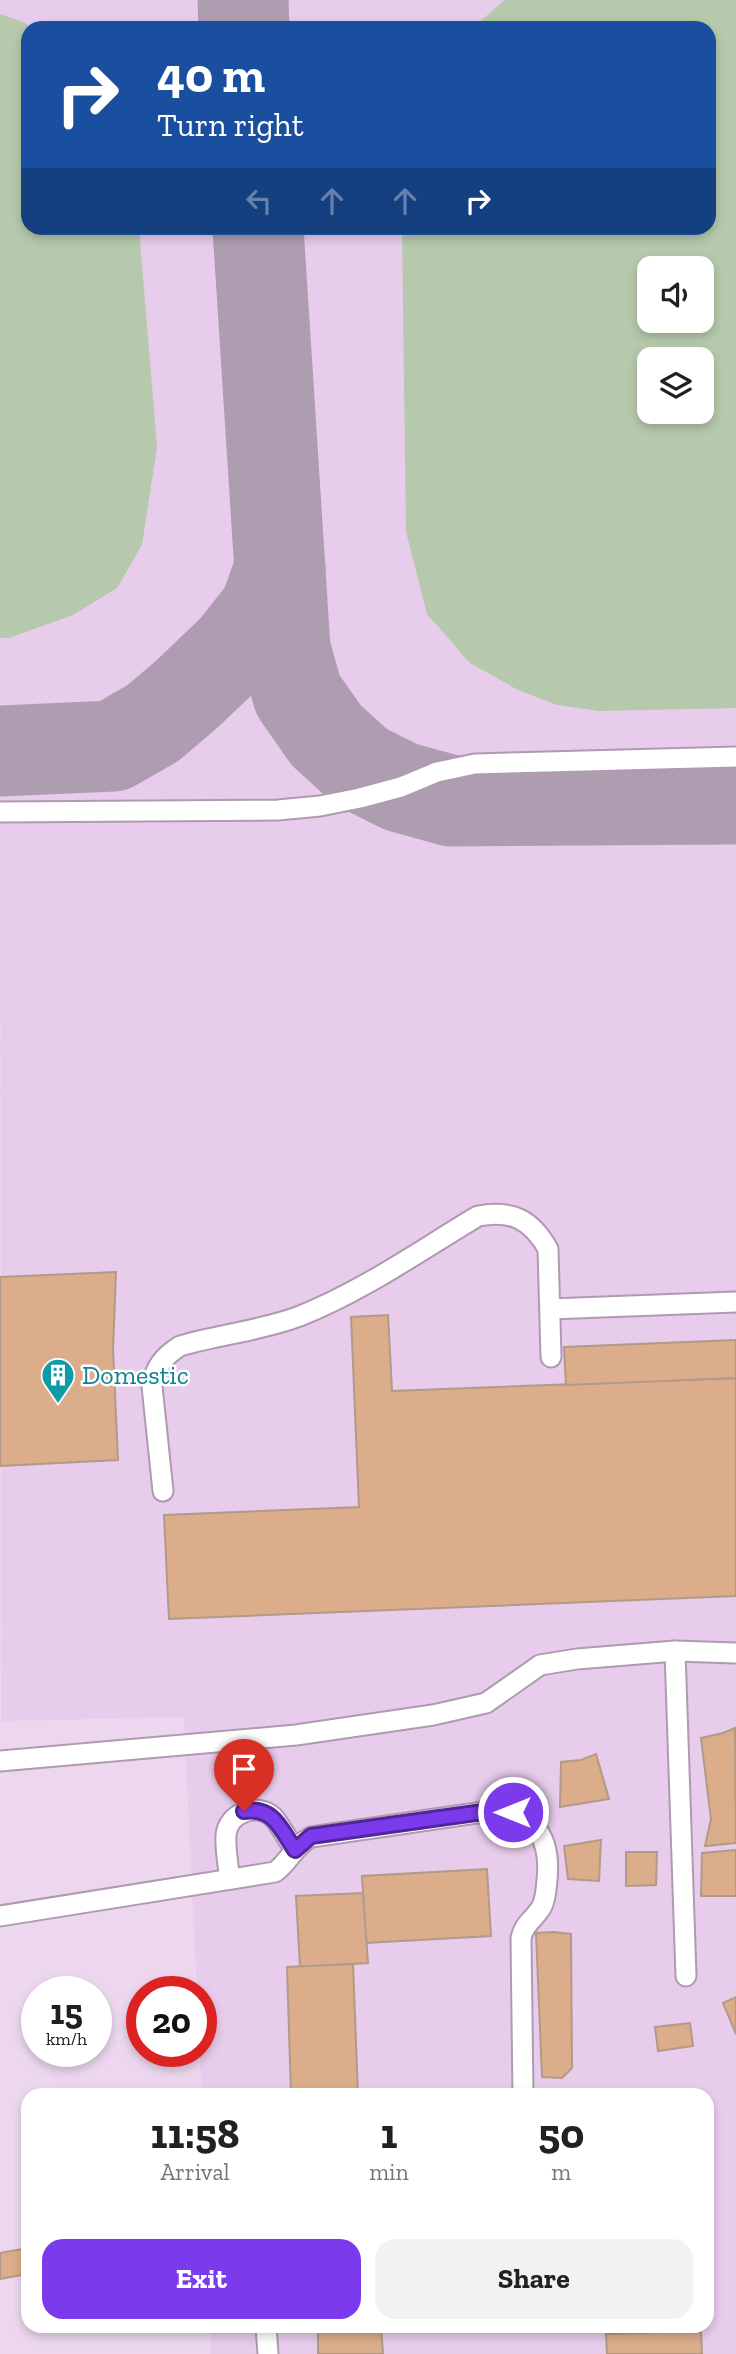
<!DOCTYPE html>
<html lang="en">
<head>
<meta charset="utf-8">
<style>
	body { margin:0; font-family:"Zilla Slab",serif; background:#f2f2f2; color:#202124; height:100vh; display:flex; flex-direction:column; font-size:26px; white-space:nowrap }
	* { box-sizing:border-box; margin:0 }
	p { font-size:23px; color:#757577 }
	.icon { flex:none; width:38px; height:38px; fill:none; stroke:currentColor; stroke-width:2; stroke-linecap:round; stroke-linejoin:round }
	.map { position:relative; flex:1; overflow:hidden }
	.drawer { position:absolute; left:21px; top:2088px; width:693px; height:245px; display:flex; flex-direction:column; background:#fff; border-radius:21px; box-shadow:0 4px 10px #0003 }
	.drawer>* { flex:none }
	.top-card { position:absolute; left:21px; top:21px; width:695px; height:214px; border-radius:21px; box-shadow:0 4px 10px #0003; background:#1a4fa0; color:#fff; overflow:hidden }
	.tools { position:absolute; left:637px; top:256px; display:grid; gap:14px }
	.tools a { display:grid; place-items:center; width:77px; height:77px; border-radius:14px; background:#fff; box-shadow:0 4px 10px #0003; font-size:35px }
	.speed { position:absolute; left:21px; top:1976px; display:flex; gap:14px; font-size:35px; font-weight:700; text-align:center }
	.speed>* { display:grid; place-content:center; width:91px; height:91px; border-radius:50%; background:#fff; box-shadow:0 4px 10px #0003; line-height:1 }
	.speed small { font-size:18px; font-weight:400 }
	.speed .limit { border:10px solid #d22; background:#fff; color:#111 }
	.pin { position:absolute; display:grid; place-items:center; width:60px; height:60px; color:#fff; margin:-72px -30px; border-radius:50% 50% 50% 0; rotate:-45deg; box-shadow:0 0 7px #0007 }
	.pin .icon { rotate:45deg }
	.me { position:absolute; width:77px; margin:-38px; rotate:270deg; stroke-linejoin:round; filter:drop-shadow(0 0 5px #0008) }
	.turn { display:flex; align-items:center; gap:24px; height:147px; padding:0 21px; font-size:32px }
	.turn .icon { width:91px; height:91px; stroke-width:2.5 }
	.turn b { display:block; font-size:49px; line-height:60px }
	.lanes { display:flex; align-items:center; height:66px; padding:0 21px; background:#0003; justify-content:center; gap:35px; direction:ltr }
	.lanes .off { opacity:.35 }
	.eta { display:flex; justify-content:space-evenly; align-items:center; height:119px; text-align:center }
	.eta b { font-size:42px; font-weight:800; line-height:49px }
	.cta { display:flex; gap:14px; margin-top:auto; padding:14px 21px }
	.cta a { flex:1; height:80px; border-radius:21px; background:#7c3aed; color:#fff; font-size:28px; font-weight:800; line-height:80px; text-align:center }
	.cta a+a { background:#f2f2f2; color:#202124 }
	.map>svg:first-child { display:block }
	.built { fill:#e7cceb; fill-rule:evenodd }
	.green { fill:#b6c9ac; fill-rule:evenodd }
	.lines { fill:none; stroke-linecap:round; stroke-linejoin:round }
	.taxiway { stroke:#ae9db0; stroke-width:91 }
	.building { fill:#dbad8b; stroke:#b39987; stroke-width:2 }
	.lane-casing { stroke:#af9ab1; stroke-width:23 }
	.lane { stroke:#fff; stroke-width:19 }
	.route-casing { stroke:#51269a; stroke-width:18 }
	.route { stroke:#7c3aed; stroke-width:12 }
	.labels { text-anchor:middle; stroke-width:5; stroke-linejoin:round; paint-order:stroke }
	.culture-label { font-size:26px; fill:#0d838f; stroke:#fff; text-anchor:start }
</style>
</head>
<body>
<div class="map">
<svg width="736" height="2354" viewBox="0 0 736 2354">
	<rect width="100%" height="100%" fill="#ecd7ef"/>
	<path class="built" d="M0,0H736V2354H211L210,2326H707V2095H202L199,2051L201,1992L197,1991L184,1717L1,1721ZM28,28H709V228H28ZM649,268H702V320H649ZM649,359H702V411H649Z"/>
	<g class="green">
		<path d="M505,0H736V708L599,711L557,705L518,690L470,663L427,614L406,532L402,228H709V28H472ZM649,268H702V320H649ZM649,359H702V411H649Z"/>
		<path d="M0,14L23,22L32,28H28V228H139L157,447L142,545L117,588L73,615L9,638H0Z"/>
	</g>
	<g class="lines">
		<g class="taxiway">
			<path d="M243,0L244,28"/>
			<path d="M258,228L285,649L298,695L326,735L361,767L401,787L452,801L736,799"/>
			<path d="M0,751L113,746L153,723L187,694L235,648L265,610L280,568"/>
		</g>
	</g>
	<g class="building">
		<path d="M116,1272L113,1349L118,1460L0,1466V1277Z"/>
		<path d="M388,1315L392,1391L736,1378V1596L169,1619L164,1515L359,1507L351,1317Z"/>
		<path d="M736,1340V1378L566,1385L564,1347Z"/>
		<path d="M735,1728L736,1843L705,1846L711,1819L701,1738L723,1733Z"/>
		<path d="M596,1754L609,1799L560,1807L561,1762L581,1760Z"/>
		<path d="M601,1840L599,1881L568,1879L564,1846Z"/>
		<path d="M736,1850V1896H701L702,1853Z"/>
		<path d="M626,1852H657L656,1885L626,1886Z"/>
		<path d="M487,1869L491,1936L366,1943L362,1876Z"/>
		<path d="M363,1893L368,1963L300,1967L296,1896Z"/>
		<path d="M554,1932L571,1934L572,2068L562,2078L542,2077L536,1933Z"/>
		<path d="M353,1964L358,2095H291L287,1967Z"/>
		<path d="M736,1997V2034L723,2003Z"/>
		<path d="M690,2023L693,2046L658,2051L655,2027Z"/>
		<path d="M28,2248V2274L0,2279V2253Z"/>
		<path d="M318,2326H381L383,2354H318Z"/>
		<path d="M701,2331L702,2354H607L606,2334Z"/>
	</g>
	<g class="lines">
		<defs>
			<g id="lane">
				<path d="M0,812L278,810L320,806L360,798L401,787L437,772L475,764L736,757"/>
				<path d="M550,1309L736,1302"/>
				<path d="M163,1491L152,1386C155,1367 164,1356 180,1346C220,1334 261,1331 300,1316C363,1291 421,1250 478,1216C512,1210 531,1219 548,1249L551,1357"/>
				<path d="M675,1651L686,1976"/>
				<path d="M0,1761L296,1735L433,1715L486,1703L540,1665L577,1659L675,1651L736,1653"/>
				<path d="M230,1879C228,1865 225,1849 226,1835C228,1813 257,1802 273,1817C281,1826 288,1840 295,1850"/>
				<path d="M0,1916L275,1872C289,1862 295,1845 311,1837L497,1810C538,1816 551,1840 547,1880C546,1889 546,1898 542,1906C535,1919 524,1923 521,1938L523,2095"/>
				<path d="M266,2326L268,2354"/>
			</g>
		</defs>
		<use href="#lane" class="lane-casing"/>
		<use href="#lane" class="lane"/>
	</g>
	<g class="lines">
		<defs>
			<path id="route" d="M244,1811C274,1807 280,1828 295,1850L311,1836L497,1810L513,1812"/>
		</defs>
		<use href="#route" class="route-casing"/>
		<use href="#route" class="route"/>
	</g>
	<defs>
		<symbol id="building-pin" viewBox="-11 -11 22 30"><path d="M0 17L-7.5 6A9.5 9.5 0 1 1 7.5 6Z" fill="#0f9aa8" stroke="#fff"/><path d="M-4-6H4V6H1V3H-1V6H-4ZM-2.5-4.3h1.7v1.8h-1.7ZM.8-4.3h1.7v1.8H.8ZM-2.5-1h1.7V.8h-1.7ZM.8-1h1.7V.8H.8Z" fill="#fff"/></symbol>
	</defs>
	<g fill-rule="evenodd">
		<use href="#building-pin" x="39" y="1356" width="38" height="52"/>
	</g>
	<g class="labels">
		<g class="culture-label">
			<text x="82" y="1384">Domestic</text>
		</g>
	</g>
</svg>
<div class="tools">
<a><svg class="icon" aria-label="sound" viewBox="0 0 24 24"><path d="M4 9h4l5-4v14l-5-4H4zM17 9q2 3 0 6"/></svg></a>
<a><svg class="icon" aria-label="layers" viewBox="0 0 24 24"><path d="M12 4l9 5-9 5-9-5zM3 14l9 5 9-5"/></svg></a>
</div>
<div class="speed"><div>15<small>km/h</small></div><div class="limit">20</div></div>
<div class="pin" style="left:244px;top:1811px;background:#d93025"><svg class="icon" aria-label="arrive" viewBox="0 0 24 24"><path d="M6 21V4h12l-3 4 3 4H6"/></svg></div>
<svg class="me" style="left:513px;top:1812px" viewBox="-20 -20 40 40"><circle r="17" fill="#7c3aed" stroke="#fff" stroke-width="3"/><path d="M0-11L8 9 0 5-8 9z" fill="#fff"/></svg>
<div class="top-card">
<div class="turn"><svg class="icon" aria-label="right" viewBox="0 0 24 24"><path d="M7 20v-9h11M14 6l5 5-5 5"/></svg><div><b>40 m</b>Turn right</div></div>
<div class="lanes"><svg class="icon off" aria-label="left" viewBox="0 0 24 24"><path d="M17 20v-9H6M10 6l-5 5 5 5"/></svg><svg class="icon off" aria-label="ahead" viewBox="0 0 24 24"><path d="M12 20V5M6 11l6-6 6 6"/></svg><svg class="icon off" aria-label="ahead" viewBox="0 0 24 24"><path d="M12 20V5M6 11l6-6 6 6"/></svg><svg class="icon" aria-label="right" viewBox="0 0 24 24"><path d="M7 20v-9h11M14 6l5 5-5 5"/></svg></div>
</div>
<section class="drawer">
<div class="eta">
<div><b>11:58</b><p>Arrival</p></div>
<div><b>1</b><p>min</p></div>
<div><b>50</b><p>m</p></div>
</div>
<div class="cta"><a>Exit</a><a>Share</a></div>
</section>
</div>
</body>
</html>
